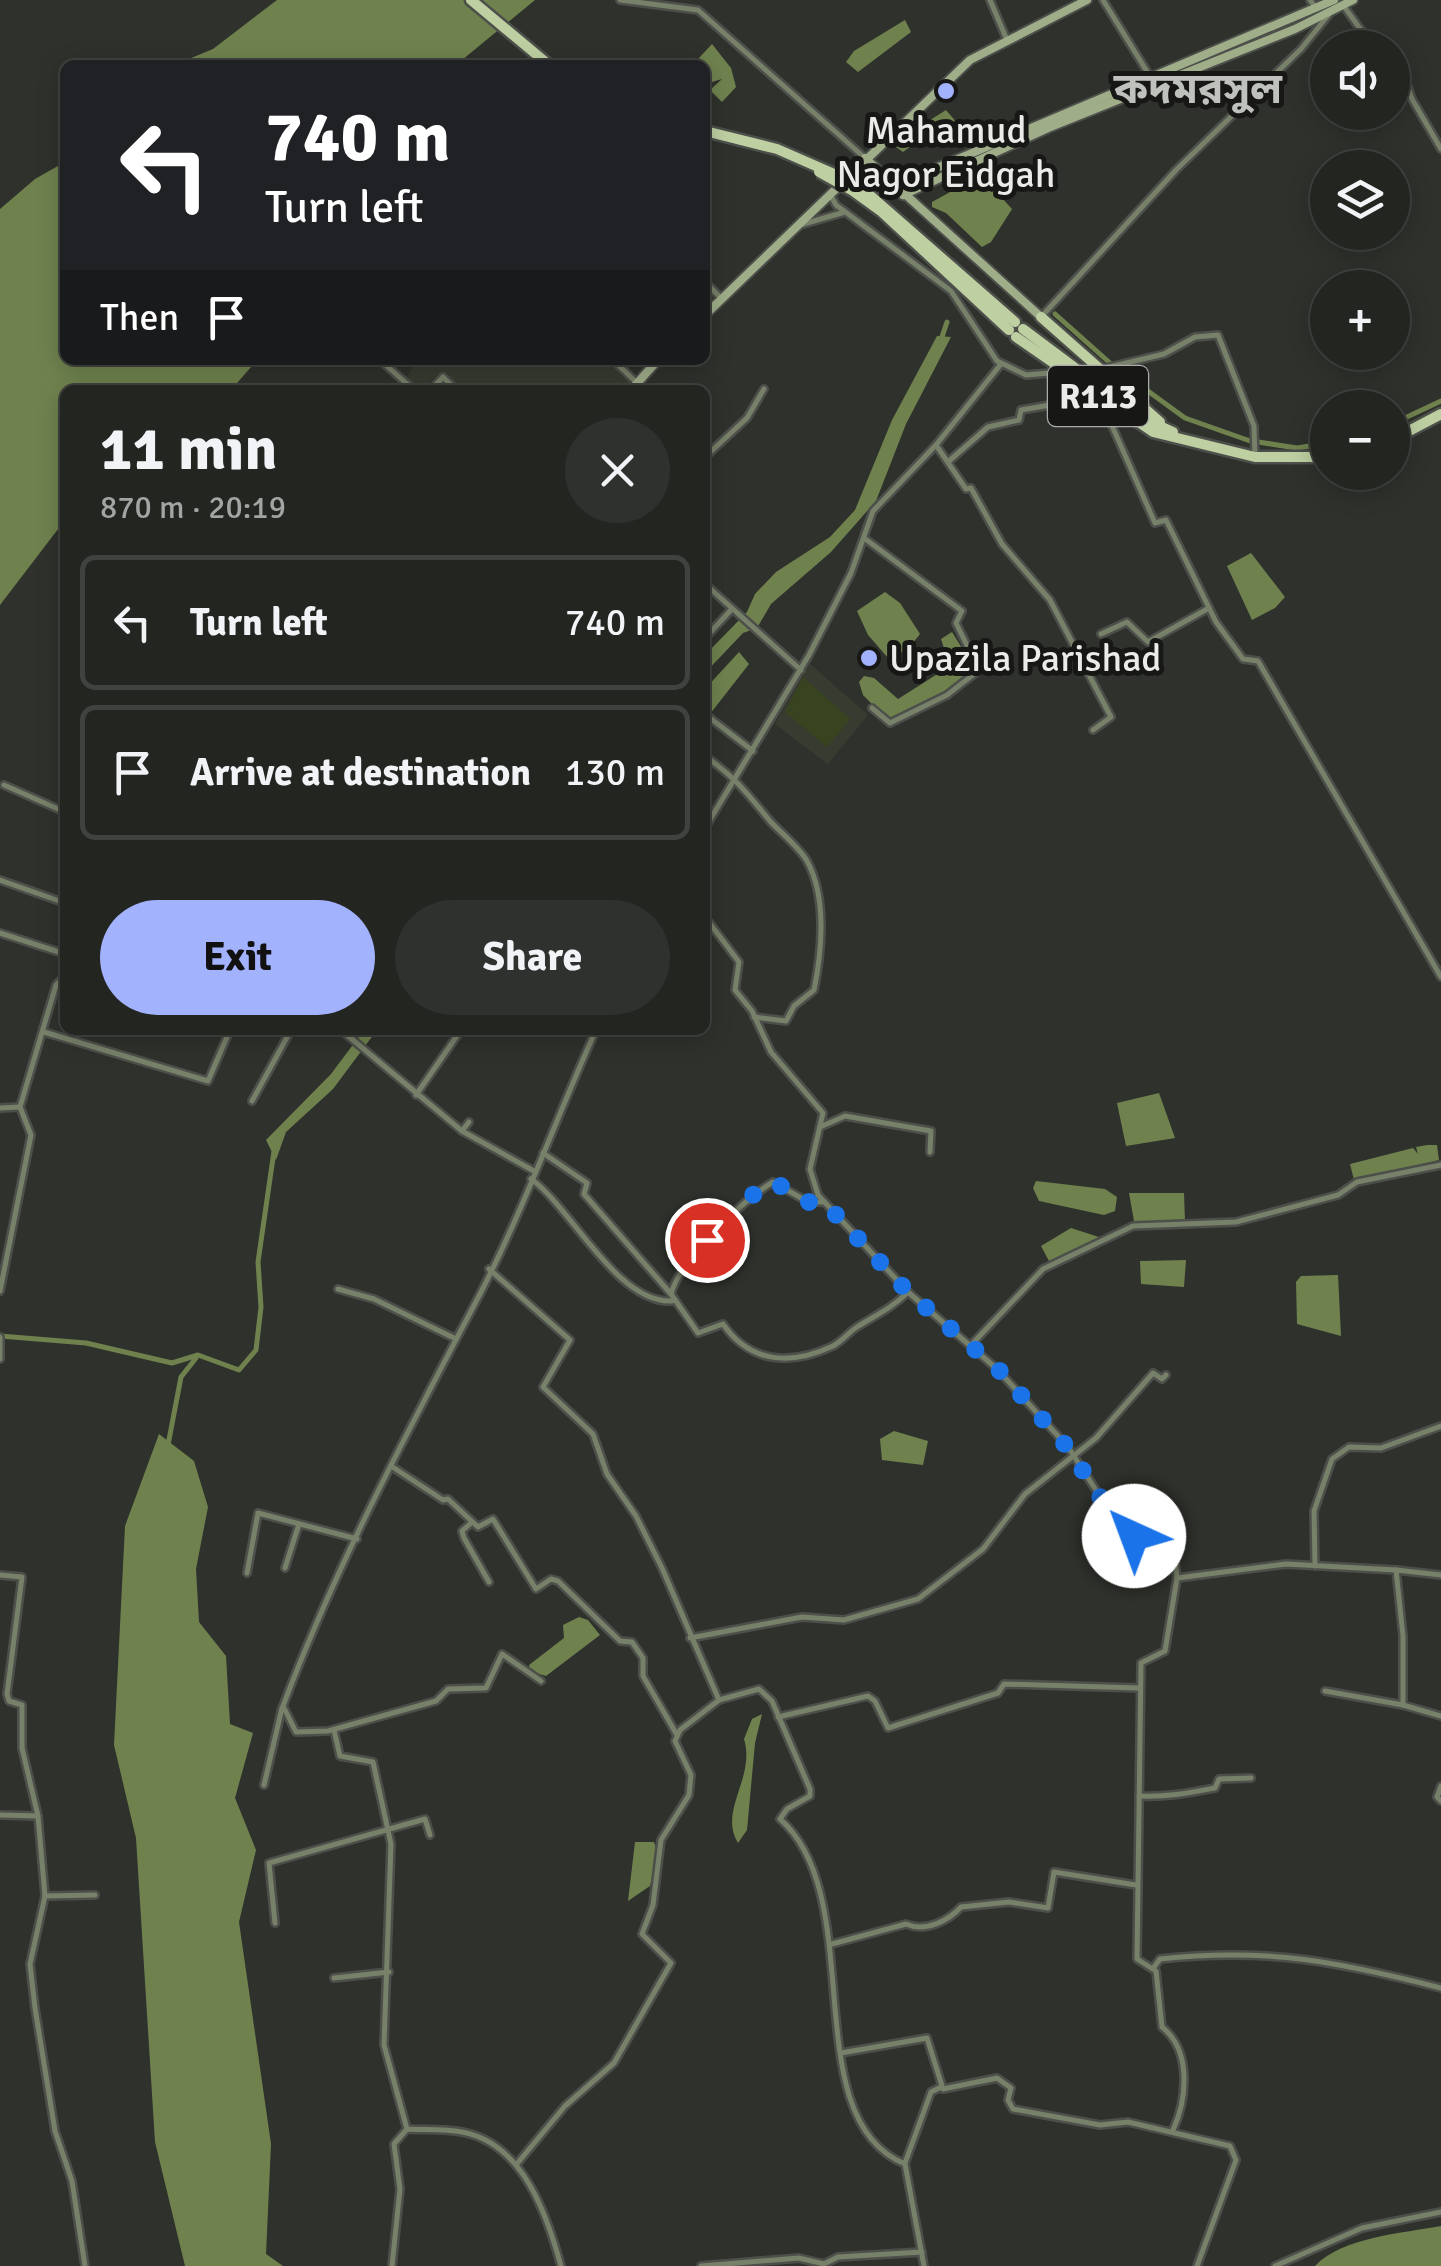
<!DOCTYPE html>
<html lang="en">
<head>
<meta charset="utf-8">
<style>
	body { margin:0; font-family:Signika,"Noto Sans Bengali",sans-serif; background:#2f312e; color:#f1f3f6; height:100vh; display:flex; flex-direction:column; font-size:38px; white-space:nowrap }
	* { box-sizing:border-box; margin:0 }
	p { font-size:32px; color:#a3a5a5 }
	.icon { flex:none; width:55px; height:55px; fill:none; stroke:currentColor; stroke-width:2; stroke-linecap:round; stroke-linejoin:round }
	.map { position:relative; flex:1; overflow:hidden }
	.sheet { position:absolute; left:60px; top:385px; width:650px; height:650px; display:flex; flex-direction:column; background:#232521; border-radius:15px; box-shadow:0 5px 25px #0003,0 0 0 2px #40423f }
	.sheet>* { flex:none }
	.banner { position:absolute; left:60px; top:60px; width:650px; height:305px; border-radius:15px; box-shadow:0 5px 25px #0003,0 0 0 2px #40423f; background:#202124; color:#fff; overflow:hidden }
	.controls { position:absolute; left:1310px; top:30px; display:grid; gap:20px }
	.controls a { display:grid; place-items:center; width:100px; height:100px; border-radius:50%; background:#232521; box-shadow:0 5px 25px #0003,0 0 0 2px #40423f; font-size:50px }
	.pin { position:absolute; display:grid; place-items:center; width:85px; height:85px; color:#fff; margin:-42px; border:5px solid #fff; border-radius:50%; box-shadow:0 2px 10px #0007 }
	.me { position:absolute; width:110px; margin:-55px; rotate:317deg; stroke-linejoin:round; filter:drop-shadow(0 0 8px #0008) }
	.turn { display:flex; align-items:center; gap:35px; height:210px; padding:0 40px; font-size:45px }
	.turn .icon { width:130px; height:130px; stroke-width:2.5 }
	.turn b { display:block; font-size:70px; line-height:85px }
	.then { display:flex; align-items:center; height:95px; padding:0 40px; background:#0003; gap:20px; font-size:38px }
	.round { display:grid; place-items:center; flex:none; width:105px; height:105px; border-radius:52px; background:#2f312e }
	.headline { display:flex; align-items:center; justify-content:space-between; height:170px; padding:0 40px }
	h1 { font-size:60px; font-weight:700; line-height:75px }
	.primary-button { display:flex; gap:20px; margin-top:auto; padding:20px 40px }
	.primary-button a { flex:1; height:115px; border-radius:60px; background:#a3b2fd; color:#111; font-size:40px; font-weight:700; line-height:115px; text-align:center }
	.primary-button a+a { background:#2f312e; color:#f1f3f6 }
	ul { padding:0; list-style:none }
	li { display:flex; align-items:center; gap:30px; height:135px; margin:0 20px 15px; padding:0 20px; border:5px solid #40423f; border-radius:15px }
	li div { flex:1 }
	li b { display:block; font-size:38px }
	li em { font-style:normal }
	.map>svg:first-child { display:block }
	.built { fill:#373b30 }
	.green { fill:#37441f }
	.water { fill:#6f824e }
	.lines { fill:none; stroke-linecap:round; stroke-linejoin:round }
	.canal { stroke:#6f824e; stroke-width:5 }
	.street-casing { stroke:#4d4f4a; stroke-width:10 }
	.secondary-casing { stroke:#4d4f4a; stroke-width:12 }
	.primary-casing { stroke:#4d4f4a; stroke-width:15 }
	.street { stroke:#778069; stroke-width:5 }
	.secondary { stroke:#9fad89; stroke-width:8 }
	.primary { stroke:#bed0a2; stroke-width:10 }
	.primary-bridge-casing { stroke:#4d4f4a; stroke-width:15; stroke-linecap:butt }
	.primary-bridge { stroke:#bed0a2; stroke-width:10 }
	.route { stroke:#1a73e8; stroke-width:18; stroke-dasharray:0 32.4 }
	.poi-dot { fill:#a3b2fd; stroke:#171816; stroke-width:4 }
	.labels { text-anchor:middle; stroke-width:10; stroke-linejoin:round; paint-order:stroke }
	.shield { fill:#171816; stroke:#abacaa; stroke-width:2.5 }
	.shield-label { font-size:35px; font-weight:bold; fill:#ebece9 }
	.poi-label { font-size:38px; fill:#ebece9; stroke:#171816 }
	.quarter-label { font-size:42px; font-weight:bold; fill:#bfc2bc; stroke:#171816 }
</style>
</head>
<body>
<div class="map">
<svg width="1441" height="2266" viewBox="0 0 1441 2266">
	<rect width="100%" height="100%" fill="#2f312c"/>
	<g class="built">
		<path d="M417,360H607L633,385L627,390H460L442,372L419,390L406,378Z"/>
		<path d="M809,663L868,715L828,764L775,724Z"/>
	</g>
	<path class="green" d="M803,677L850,719L827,747L785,712Z"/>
	<g class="water">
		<path d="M277,0H535L456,65H174L213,49Z"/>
		<path d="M905,20L911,32L858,72L846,62L854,51Z"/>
		<path d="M712,44L731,68L736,87L722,102L710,90L722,79L712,82L699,58Z"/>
		<path d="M946,110L970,138L966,148L959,140L948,141L930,132L903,152L893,145L898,133L916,117L927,122Z"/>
		<path d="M65,162V360H257L231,390H65V520L0,605V209L35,179Z"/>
		<path d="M981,175L1012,209L991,242L982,247L946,213L932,207V202Z"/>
		<path d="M937,336L951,337L906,424L876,501L831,552L771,604L757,628L743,633L705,673V655L747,612L755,594L776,572L830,537L855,510L892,420Z"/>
		<path d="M1251,553L1285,597L1275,608L1252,620L1227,566Z"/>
		<path d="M885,592L900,603L920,634L908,649L889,659L868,635L857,611Z"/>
		<path d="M952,632L975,669L946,692L889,721L863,695L859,682L864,676L874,678L898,699L950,666L941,639Z"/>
		<path d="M739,652L749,664L710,714L705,711V689Z"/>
		<path d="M364,1030H377L333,1089L286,1132L276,1160L266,1140L331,1074Z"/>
		<path d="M1159,1093L1175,1138L1126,1146L1117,1103Z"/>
		<path d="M1427,1145H1437L1439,1160L1354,1180L1350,1164L1413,1148L1418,1154L1416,1147Z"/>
		<path d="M1036,1181L1105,1189L1117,1197L1115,1211L1104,1215L1039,1201L1033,1188Z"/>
		<path d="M1129,1193H1184L1185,1222L1134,1221Z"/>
		<path d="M1071,1228L1105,1239L1049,1261L1041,1246Z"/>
		<path d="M1186,1260L1184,1287L1141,1284L1140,1261Z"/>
		<path d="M1338,1275L1341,1336L1297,1324L1296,1282L1301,1276Z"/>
		<path d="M894,1431L928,1441L923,1465L882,1460L880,1439Z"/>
		<path d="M159,1434L194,1461L208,1507L196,1569L199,1622L226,1656L230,1724L253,1733L235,1798L256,1850L239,1922L271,2144L266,2254L283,2266H185L155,2142L136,1838L114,1745L125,1526Z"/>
		<path d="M579,1617L588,1620L600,1635L546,1676L530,1671L529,1665L564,1638L563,1625Z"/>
		<path d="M762,1714L755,1743L747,1830L738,1843C718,1811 756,1777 744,1739L752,1719Z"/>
		<path d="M635,1842H654L658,1854L650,1886L628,1901Z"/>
		<path d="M1441,2226V2266H1315C1342,2237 1404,2233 1441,2226Z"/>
	</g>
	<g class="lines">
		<g class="canal">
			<path d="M1055,314L1110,363"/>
			<path d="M941,340L947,322"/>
			<path d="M1119,370L1185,418L1253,442"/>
			<path d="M1392,424L1441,401"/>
			<path d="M1258,442L1297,448L1328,443"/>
			<path d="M0,1336L86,1343L172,1363L198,1355L239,1370L256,1350L261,1307L258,1262L274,1151"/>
			<path d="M168,1445L181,1377L196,1358"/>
		</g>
		<defs>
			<g id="street">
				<path d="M620,0L698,10L865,158"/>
				<path d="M990,0L1007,40"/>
				<path d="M1103,0L1151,78"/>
				<path d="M1310,0L1316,8"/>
				<path d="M1343,5L1374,48"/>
				<path d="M1392,64L1400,65L1412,99L1441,149"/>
				<path d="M831,196L836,205L951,291L997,361L1026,375L1061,372"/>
				<path d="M800,225L845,212"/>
				<path d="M705,282L722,299"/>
				<path d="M1042,316L1176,170L1301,49L1330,13"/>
				<path d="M380,360L414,390"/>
				<path d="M613,360L636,382"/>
				<path d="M1101,369L1164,354L1195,337L1218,335L1254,426L1255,457"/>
				<path d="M431,390L443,377L456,390"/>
				<path d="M936,445L966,489L971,488L1002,544L1050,600L1111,717L1093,730"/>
				<path d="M705,457L747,418L764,389"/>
				<path d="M949,461L988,427L1019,420L1021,410L1091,398L1109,419L1155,523L1166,520L1216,622L1243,659L1258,661L1441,977"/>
				<path d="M864,538L962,611L956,623L979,670L947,695L890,723L872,708"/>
				<path d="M705,584L801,670"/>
				<path d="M1101,634L1127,622L1148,642L1209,608"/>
				<path d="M705,638L731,610"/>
				<path d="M706,715L753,751"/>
				<path d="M705,756C737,779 746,792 770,821C781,833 799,847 807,861C827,897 822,951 814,990L794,1006L786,1021L754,1017"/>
				<path d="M4,785L65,812"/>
				<path d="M705,828L809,655L851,573L873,511L936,445L1001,364"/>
				<path d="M0,880L65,903"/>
				<path d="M705,917L739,962L735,990L752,1011L771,1052L823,1113L810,1169L818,1195L908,1292L997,1369L1068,1447L1118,1524L1175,1560L1177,1578L1286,1564L1396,1570L1403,1636V1705L1325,1691"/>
				<path d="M0,933L65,954"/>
				<path d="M341,1030L462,1131L534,1171"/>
				<path d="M44,1032L208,1081L230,1030"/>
				<path d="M416,1095L461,1030"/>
				<path d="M252,1101L291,1030"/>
				<path d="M0,1108L20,1107"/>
				<path d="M820,1127L845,1116L931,1131L930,1152"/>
				<path d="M462,1131L469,1122"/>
				<path d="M543,1153L587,1183L584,1194L671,1294"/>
				<path d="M531,1179C571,1207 617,1304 672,1301"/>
				<path d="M824,1202H808L773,1182C744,1199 680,1260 671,1294L698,1333L723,1324C750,1363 790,1366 833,1346C841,1342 849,1332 857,1327C876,1315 892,1308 908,1292"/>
				<path d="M489,1269L570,1340L543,1387L593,1434L607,1474L636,1516L662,1568L719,1700L759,1689L772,1701L810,1789V1796L787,1809L780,1819C870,1898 794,2118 905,2164L924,2266"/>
				<path d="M338,1289L374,1299L454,1338"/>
				<path d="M0,1291L31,1135L20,1107L56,985L65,976"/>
				<path d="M0,1337V1359"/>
				<path d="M972,1344L1043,1269L1133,1226L1236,1222L1338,1195L1357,1182L1441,1165"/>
				<path d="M391,1466L443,1500L448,1499L478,1527L493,1519L536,1589L551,1579L558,1581L620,1641L632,1642L643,1658V1676L677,1735"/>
				<path d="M471,1523L462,1531L464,1538L489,1582"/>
				<path d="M1315,1566L1314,1511L1332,1459L1349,1447L1381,1448L1441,1426"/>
				<path d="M285,1568L299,1524"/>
				<path d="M1396,1570L1441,1575"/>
				<path d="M247,1573L258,1513L357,1539"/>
				<path d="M0,1575L22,1577L7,1694L9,1701L22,1705V1748L38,1816L45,1896L30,1964L35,2008L55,2131L72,2181L85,2266"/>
				<path d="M690,1638L802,1617L844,1620L918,1599L983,1549L1025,1494L1096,1438L1153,1373L1162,1379L1166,1375"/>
				<path d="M541,1681L502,1654L486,1688L448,1689L436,1701L328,1731L296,1732L283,1706C336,1565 410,1427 480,1294C524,1209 556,1118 596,1030"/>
				<path d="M1403,1705L1441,1716"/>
				<path d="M778,1717L868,1696L875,1701L888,1728L998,1693L1004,1684L1138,1688"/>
				<path d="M334,1730L340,1756L373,1762L391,1844L384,2045L407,2129"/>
				<path d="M264,1785L282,1708"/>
				<path d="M1441,1786L1437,1797L1441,1801"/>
				<path d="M1139,1796C1168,1797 1188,1793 1215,1788L1219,1779L1251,1778"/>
				<path d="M0,1815L38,1816"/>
				<path d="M45,1896L95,1895"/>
				<path d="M275,1923L269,1863L425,1819L430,1835"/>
				<path d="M832,1944L906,1924C927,1933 950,1919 961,1907L1009,1902L1048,1908L1054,1872L1136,1885"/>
				<path d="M1154,1967L1160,1959C1265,1947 1340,1962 1441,1988"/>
				<path d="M334,1978L389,1972"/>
				<path d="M841,2053L927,2038L943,2089L997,2078L1011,2088L1008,2100L1013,2109L1100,2125L1128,2122L1230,2146L1236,2160L1197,2266"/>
				<path d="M1173,2130C1187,2099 1192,2051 1162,2027L1156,1971L1137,1959L1141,1663L1165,1651L1177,1578"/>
				<path d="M905,2163L931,2092L941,2087"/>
				<path d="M516,2165L565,2106L614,2063L671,1963L642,1934L653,1905L661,1840L689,1795L691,1775L675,1741L680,1730L719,1700"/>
				<path d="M392,2266L400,2189L394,2144L407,2129C425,2130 445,2129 462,2132C523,2143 547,2215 561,2266"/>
				<path d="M701,2266L799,2258L824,2264L838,2257L922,2252"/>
				<path d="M1275,2266L1362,2228L1441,2212"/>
			</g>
			<g id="secondary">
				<path d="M865,158L1041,317"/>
				<path d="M894,186L1334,0"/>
				<path d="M903,195L1048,128L1295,29L1353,0"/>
				<path d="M705,315L970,60L1087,0"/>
				<path d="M631,390L658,360"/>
			</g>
			<g id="primary">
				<path d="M471,0L549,65"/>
				<path d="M857,184L1015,322"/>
				<path d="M853,191L882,212L1009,330"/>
				<path d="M1041,317L1160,422"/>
				<path d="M1023,329L1142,418L1173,432"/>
				<path d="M1016,337L1153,432L1255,457H1328"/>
				<path d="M1392,440L1441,414"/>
			</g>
		</defs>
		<use href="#street" class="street-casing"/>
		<use href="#secondary" class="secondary-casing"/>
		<use href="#primary" class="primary-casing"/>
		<use href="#street" class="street"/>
		<use href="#secondary" class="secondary"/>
		<use href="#primary" class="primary"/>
		<defs>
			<g id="primary-bridge">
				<path d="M705,131L777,149L857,184"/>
				<path d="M819,172L853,191"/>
			</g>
		</defs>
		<use href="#primary-bridge" class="primary-bridge-casing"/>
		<use href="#primary-bridge" class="primary-bridge"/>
	</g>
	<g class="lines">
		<path class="route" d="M707,1240L756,1192L774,1182L808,1202H824L908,1292L998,1369L1068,1448L1118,1524L1134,1536"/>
	</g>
	<g class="poi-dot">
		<circle cx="946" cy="91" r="10"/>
		<circle cx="869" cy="658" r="10"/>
	</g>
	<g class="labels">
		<rect class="shield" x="1048" y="366" width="100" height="60" rx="8"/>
		<g class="shield-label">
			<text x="1098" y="408">R113</text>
		</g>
		<g class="poi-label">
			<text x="946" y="143">Mahamud<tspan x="946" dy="44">Nagor Eidgah</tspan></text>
			<text x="889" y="671" text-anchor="start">Upazila Parishad</text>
		</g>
		<g class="quarter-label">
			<text x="1198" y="103">কদমরসুল</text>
		</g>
	</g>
</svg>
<div class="controls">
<a><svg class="icon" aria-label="sound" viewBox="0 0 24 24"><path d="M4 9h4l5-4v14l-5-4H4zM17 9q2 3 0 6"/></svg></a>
<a><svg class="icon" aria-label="layers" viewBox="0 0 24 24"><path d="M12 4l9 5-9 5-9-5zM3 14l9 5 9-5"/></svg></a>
<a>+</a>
<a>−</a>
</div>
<div class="pin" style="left:707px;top:1240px;background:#d93025"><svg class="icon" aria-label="arrive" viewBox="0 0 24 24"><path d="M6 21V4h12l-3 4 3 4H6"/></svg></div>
<svg class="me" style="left:1134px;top:1536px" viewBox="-20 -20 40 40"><circle r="19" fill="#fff"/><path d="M0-13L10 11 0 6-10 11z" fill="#1a73e8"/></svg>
<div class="banner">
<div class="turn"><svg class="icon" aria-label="left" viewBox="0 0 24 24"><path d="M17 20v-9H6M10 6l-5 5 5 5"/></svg><div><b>740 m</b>Turn left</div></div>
<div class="then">Then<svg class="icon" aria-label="arrive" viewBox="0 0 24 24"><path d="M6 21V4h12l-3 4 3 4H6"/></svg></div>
</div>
<section class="sheet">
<div class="headline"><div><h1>11 min</h1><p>870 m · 20:19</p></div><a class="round"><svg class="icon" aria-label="close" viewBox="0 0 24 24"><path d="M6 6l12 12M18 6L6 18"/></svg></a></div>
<ul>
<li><svg class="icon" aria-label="left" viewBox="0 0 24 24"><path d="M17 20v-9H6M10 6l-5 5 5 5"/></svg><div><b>Turn left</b></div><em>740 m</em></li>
<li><svg class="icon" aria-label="arrive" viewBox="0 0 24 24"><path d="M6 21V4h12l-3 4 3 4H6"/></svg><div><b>Arrive at destination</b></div><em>130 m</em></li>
</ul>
<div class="primary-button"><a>Exit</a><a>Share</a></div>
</section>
</div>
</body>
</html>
